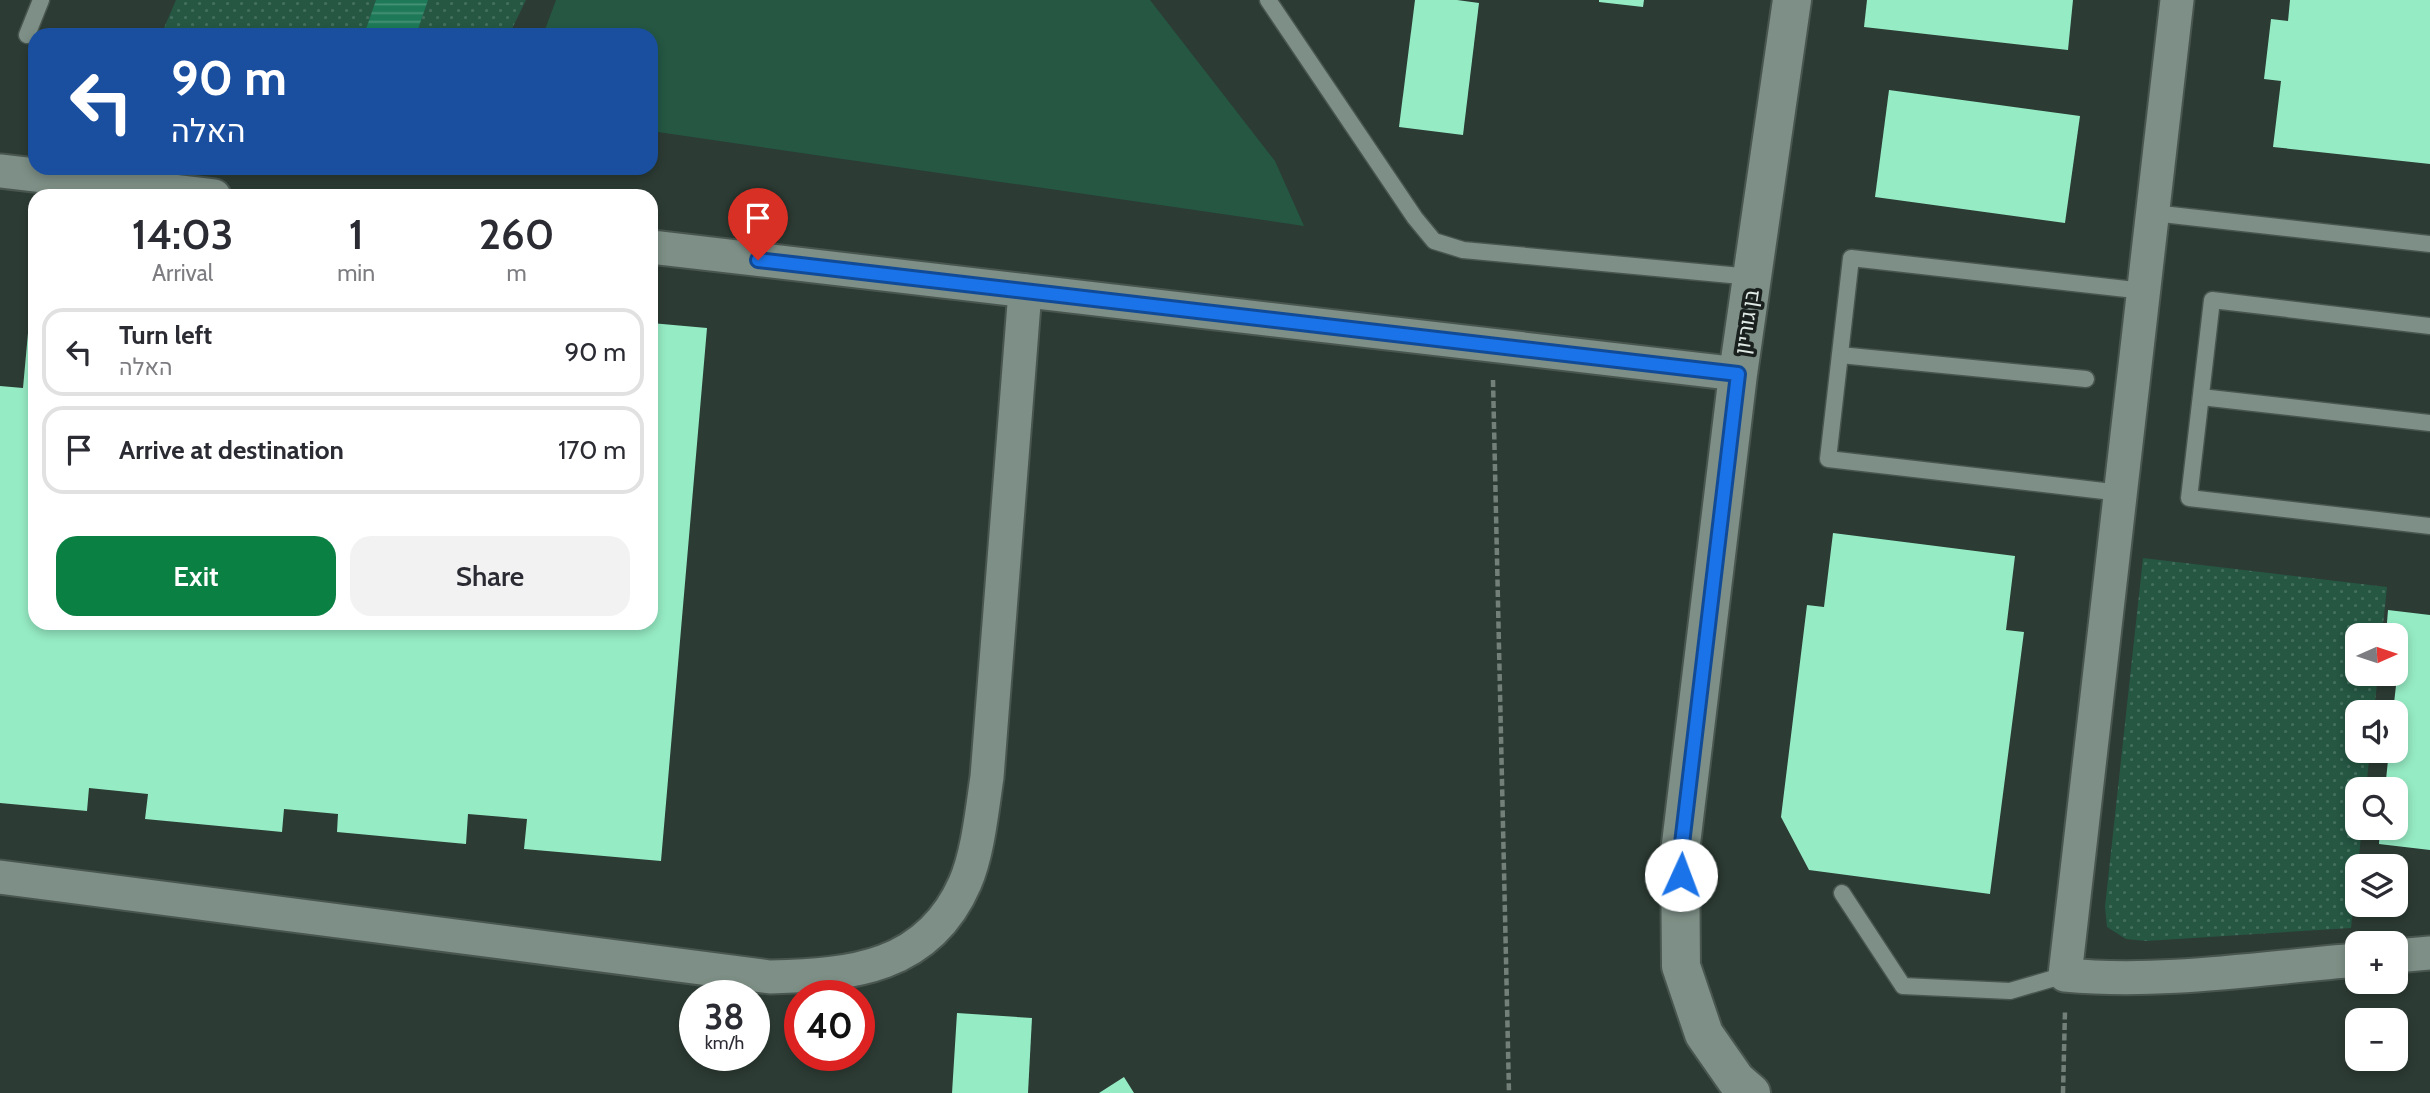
<!DOCTYPE html>
<html lang="en">
<head>
<meta charset="utf-8">
<style>
	body { margin:0; font-family:Cabin,Heebo,sans-serif; background:#f2f2f3; color:#2b2b33; height:100vh; display:flex; flex-direction:column; font-size:26px; white-space:nowrap }
	* { box-sizing:border-box; margin:0 }
	p { font-size:23px; color:#7c7c81 }
	.icon { flex:none; width:38px; height:38px; fill:none; stroke:currentColor; stroke-width:2; stroke-linecap:round; stroke-linejoin:round }
	.map { position:relative; flex:1; overflow:hidden }
	.details { position:absolute; left:28px; top:189px; width:630px; height:441px; display:flex; flex-direction:column; background:#fff; border-radius:21px; box-shadow:0 4px 10px #0003 }
	.details>* { flex:none }
	.top-card { position:absolute; left:28px; top:28px; width:630px; height:147px; border-radius:21px; box-shadow:0 4px 10px #0003; background:#1a4fa0; color:#fff; overflow:hidden }
	.needle { width:46px; rotate:87deg }
	.buttons { position:absolute; left:2345px; top:623px; display:grid; gap:14px }
	.buttons a { display:grid; place-items:center; width:63px; height:63px; border-radius:14px; background:#fff; box-shadow:0 4px 10px #0003; font-size:35px }
	.speed { position:absolute; left:679px; top:980px; display:flex; gap:14px; font-size:35px; font-weight:700; text-align:center }
	.speed>* { display:grid; place-content:center; width:91px; height:91px; border-radius:50%; background:#fff; box-shadow:0 4px 10px #0003; line-height:1 }
	.speed small { font-size:18px; font-weight:400 }
	.speed .limit { border:10px solid #d22; background:#fff; color:#111 }
	.pin { position:absolute; display:grid; place-items:center; width:60px; height:60px; color:#fff; margin:-72px -30px; border-radius:50% 50% 50% 0; rotate:-45deg; box-shadow:0 0 7px #0007 }
	.pin .icon { rotate:45deg }
	.me { position:absolute; width:77px; margin:-38px; rotate:2deg; stroke-linejoin:round; filter:drop-shadow(0 0 5px #0008) }
	.turn { display:flex; align-items:center; gap:24px; height:147px; padding:0 28px; font-size:32px }
	.turn .icon { width:91px; height:91px; stroke-width:2.5 }
	.turn b { display:block; font-size:49px; line-height:60px }
	.eta { display:flex; justify-content:space-evenly; align-items:center; height:119px; text-align:center }
	.eta b { font-size:42px; font-weight:600; line-height:49px }
	.cta { display:flex; gap:14px; margin-top:auto; padding:14px 28px }
	.cta a { flex:1; height:80px; border-radius:21px; background:#0b8043; color:#fff; font-size:28px; font-weight:600; line-height:80px; text-align:center }
	.cta a+a { background:#f2f2f3; color:#2b2b33 }
	ul { padding:0; list-style:none }
	li { display:flex; align-items:center; gap:21px; height:88px; margin:0 14px 10px; padding:0 14px; border:4px solid #e1e1e2; border-radius:21px }
	li div { flex:1 }
	li b { display:block; font-size:26px }
	li em { font-style:normal }
	.map>svg:first-child { display:block }
	.grass { fill:#255743 }
	.park { fill:url(#park-dots) }
	.water { fill:url(#water-rules) }
	.building { fill:#95ebc4 }
	.lines { fill:none; stroke-linecap:round; stroke-linejoin:round }
	.lane-casing { stroke:#495650; stroke-width:19 }
	.street-casing { stroke:#495650; stroke-width:37 }
	.secondary-casing { stroke:#495650; stroke-width:42 }
	.path { stroke:#73807a; stroke-width:4.5; stroke-dasharray:7 3.5; stroke-linecap:butt }
	.lane { stroke:#7d8f86; stroke-width:16 }
	.street { stroke:#7d8f86; stroke-width:33 }
	.secondary { stroke:#7d8f86; stroke-width:38 }
	.route-casing { stroke:#114b97; stroke-width:18 }
	.route { stroke:#1a73e8; stroke-width:12 }
	.labels { text-anchor:middle; stroke-width:7; stroke-linejoin:round; paint-order:stroke }
	.street-label { font-size:21px; fill:#e1ebe6; stroke:#19201d }
</style>
</head>
<body>
<div class="map">
<svg width="2430" height="1093" viewBox="0 0 2430 1093">
	<defs>
		<pattern id="park-dots" width="8" height="8" patternUnits="userSpaceOnUse" patternTransform="scale(1.75)"><rect width="8" height="8" fill="#255743"/><path d="M2 2h.1M6 6h.1" fill="none" stroke="#446f5e" stroke-width="1.8" stroke-linecap="round"/></pattern>
		<pattern id="water-rules" width="6" height="5" patternUnits="userSpaceOnUse" patternTransform="scale(1.75)"><rect width="6" height="5" fill="#1d7958"/><path d="M0 2.5h6" fill="none" stroke="#489378"/></pattern>
	</defs>
	<rect width="100%" height="100%" fill="#2c3b34"/>
	<path class="grass" d="M556,0H1150L1275,161L1304,226L651,131V35H543Z"/>
	<g class="park">
		<path d="M176,0H526L509,35H161Z"/>
		<path d="M2143,558L2387,587L2382,635H2357V674H2378L2374,712H2357V751H2370L2366,789H2357V828H2362L2351,928L2146,941L2126,939L2107,927L2105,907Z"/>
	</g>
	<path class="water" d="M376,0H428L416,35H364Z"/>
	<g class="building">
		<path d="M1415,0H1457L1479,3L1463,135L1399,127Z"/>
		<path d="M1599,0H1644L1643,7L1599,2Z"/>
		<path d="M1867,0H2073L2068,50L1864,27Z"/>
		<path d="M2290,0H2430V164L2273,147L2281,81L2264,79L2271,19L2288,21Z"/>
		<path d="M1889,90L2080,116L2065,223L1875,197Z"/>
		<path d="M33,278H35V623H651V323L707,328L661,861L524,849L527,819L468,814L466,844L337,832L338,814L284,809L282,832L145,819L148,794L89,788L87,811L0,803V386L23,388Z"/>
		<path d="M1833,533L2015,556L2006,630L2024,632L1990,894L1809,870L1781,817L1807,605L1824,607Z"/>
		<path d="M2388,610L2430,615V850L2379,844L2380,828H2396V789H2385L2389,751H2396V712H2393L2398,668H2396V635H2386Z"/>
		<path d="M957,1013L1032,1018L1028,1093H952Z"/>
		<path d="M1124,1077L1134,1093H1099Z"/>
	</g>
	<g class="lines">
		<defs>
			<g id="lane">
				<path d="M1268,0L1415,218L1434,241L1463,250L1752,277"/>
				<path d="M27,35L41,0"/>
				<path d="M2153,213L2430,244"/>
				<path d="M2430,326L2212,300L2189,498L2430,526"/>
				<path d="M1840,355L2086,379"/>
				<path d="M2201,397L2430,423"/>
				<path d="M2121,493L1828,459L1851,258L2144,291"/>
				<path d="M1842,893L1903,986L2010,991L2065,975"/>
			</g>
			<g id="street">
				<path d="M2177,0L2065,975C2162,984 2260,968 2357,960"/>
				<path d="M0,171L214,196"/>
				<path d="M651,247L1738,374"/>
				<path d="M0,877L770,977C852,975 928,968 965,883C978,853 982,810 987,777L1025,291"/>
				<path d="M2396,956L2430,953"/>
			</g>
			<path id="secondary" d="M1751,1093L1736,1080L1704,1034L1681,966L1680,852L1738,374L1792,0"/>
		</defs>
		<use href="#lane" class="lane-casing"/>
		<use href="#street" class="street-casing"/>
		<use href="#secondary" class="secondary-casing"/>
		<g class="path">
			<path d="M1493,380L1509,1093"/>
			<path d="M2063,1093L2065,1011"/>
		</g>
		<use href="#lane" class="lane"/>
		<use href="#street" class="street"/>
		<use href="#secondary" class="secondary"/>
	</g>
	<g class="lines">
		<defs>
			<path id="route" d="M758,260L1738,374L1681,852V875"/>
		</defs>
		<use href="#route" class="route-casing"/>
		<use href="#route" class="route"/>
	</g>
	<g class="labels">
		<g class="street-label">
			<text transform="translate(1747 322) rotate(-81)" y="7">בן גוריון</text>
		</g>
	</g>
</svg>
<div class="buttons">
<a><svg class="needle" viewBox="-14 -14 28 28"><path d="M0-13l5 13h-10z" fill="#e53935"/><path d="M0 13l5-13h-10z" fill="#7c7c81"/></svg></a>
<a><svg class="icon" aria-label="sound" viewBox="0 0 24 24"><path d="M4 9h4l5-4v14l-5-4H4zM17 9q2 3 0 6"/></svg></a>
<a><svg class="icon" aria-label="search" viewBox="0 0 24 24"><circle cx="10" cy="10" r="6"/><path d="M15 15l6 6"/></svg></a>
<a><svg class="icon" aria-label="layers" viewBox="0 0 24 24"><path d="M12 4l9 5-9 5-9-5zM3 14l9 5 9-5"/></svg></a>
<a>+</a>
<a>−</a>
</div>
<div class="speed"><div>38<small>km/h</small></div><div class="limit">40</div></div>
<div class="pin" style="left:758px;top:260px;background:#d93025"><svg class="icon" aria-label="arrive" viewBox="0 0 24 24"><path d="M6 21V4h12l-3 4 3 4H6"/></svg></div>
<svg class="me" style="left:1681px;top:875px" viewBox="-20 -20 40 40"><circle r="19" fill="#fff"/><path d="M0-13L10 11 0 6-10 11z" fill="#1a73e8"/></svg>
<div class="top-card">
<div class="turn"><svg class="icon" aria-label="left" viewBox="0 0 24 24"><path d="M17 20v-9H6M10 6l-5 5 5 5"/></svg><div><b>90 m</b>האלה</div></div>
</div>
<section class="details">
<div class="eta">
<div><b>14:03</b><p>Arrival</p></div>
<div><b>1</b><p>min</p></div>
<div><b>260</b><p>m</p></div>
</div>
<ul>
<li><svg class="icon" aria-label="left" viewBox="0 0 24 24"><path d="M17 20v-9H6M10 6l-5 5 5 5"/></svg><div><b>Turn left</b><p>האלה</p></div><em>90 m</em></li>
<li><svg class="icon" aria-label="arrive" viewBox="0 0 24 24"><path d="M6 21V4h12l-3 4 3 4H6"/></svg><div><b>Arrive at destination</b></div><em>170 m</em></li>
</ul>
<div class="cta"><a>Exit</a><a>Share</a></div>
</section>
</div>
</body>
</html>
